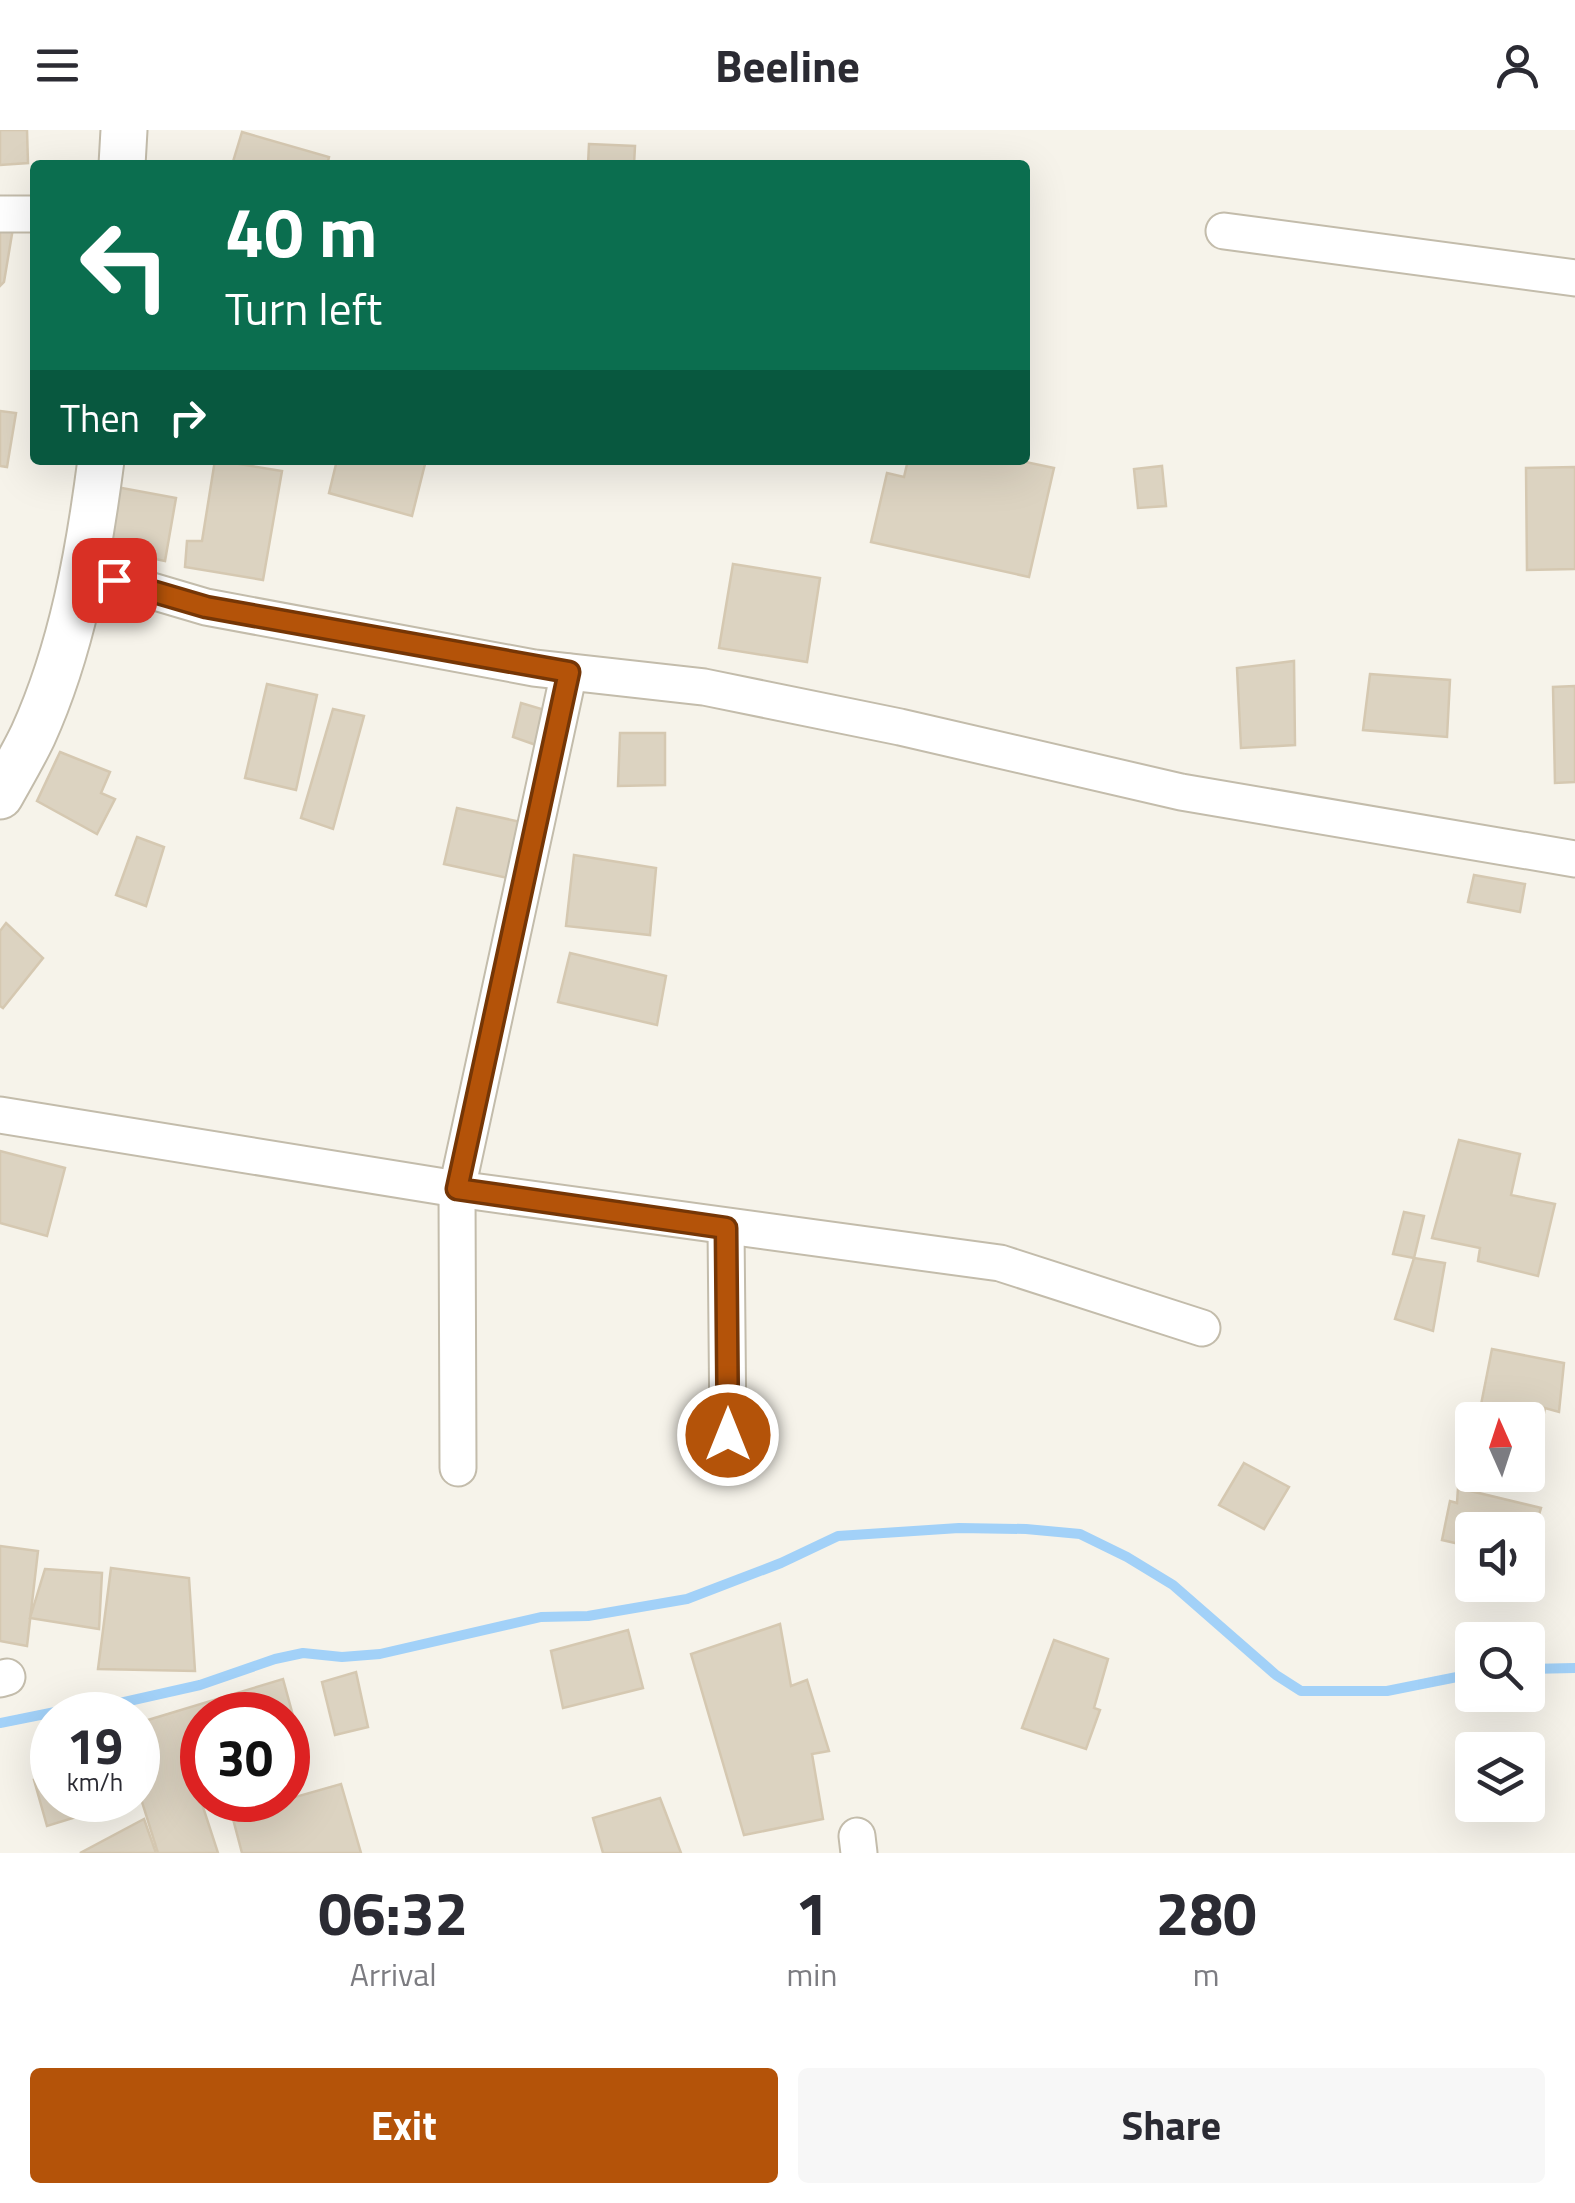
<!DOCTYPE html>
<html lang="en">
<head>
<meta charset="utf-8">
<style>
	body { margin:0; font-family:"Titillium Web",sans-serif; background:#f7f7f7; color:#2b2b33; height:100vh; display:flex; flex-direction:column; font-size:38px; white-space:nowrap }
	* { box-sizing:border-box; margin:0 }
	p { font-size:32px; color:#7c7c81 }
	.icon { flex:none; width:55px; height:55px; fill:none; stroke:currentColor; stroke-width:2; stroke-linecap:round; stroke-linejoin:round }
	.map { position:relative; height:1723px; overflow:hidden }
	.panel { display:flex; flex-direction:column; background:#fff; flex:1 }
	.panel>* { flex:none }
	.banner { position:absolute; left:30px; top:30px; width:1000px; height:305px; border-radius:10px; box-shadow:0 10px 40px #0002; background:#0b6e4f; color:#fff; overflow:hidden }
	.needle { width:65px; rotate:357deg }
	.controls { position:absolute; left:1455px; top:1272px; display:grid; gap:20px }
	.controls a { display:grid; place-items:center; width:90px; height:90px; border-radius:10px; background:#fff; box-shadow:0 10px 40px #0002; font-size:50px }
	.speed { position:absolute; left:30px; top:1562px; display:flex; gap:20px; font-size:50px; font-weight:700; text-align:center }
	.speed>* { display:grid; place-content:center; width:130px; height:130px; border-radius:50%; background:#fff; box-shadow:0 10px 40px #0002; line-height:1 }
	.speed small { font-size:25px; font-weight:400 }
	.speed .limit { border:15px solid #d22; background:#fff; color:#111 }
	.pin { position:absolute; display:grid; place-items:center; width:85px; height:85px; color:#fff; margin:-42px; border-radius:20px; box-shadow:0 5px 15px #0006 }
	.me { position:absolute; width:110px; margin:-55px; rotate:0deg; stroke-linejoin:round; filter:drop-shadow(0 0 8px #0008) }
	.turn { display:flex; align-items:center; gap:35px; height:210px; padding:0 30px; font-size:45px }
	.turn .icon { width:130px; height:130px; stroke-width:2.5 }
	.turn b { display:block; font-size:70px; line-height:85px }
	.then { display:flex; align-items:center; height:95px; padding:0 30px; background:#0003; gap:20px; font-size:38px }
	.eta { display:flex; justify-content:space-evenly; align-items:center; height:170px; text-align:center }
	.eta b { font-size:60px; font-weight:700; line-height:70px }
	.action { display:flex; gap:20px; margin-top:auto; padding:20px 30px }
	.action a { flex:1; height:115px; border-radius:10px; background:#b45309; color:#fff; font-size:40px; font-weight:700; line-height:115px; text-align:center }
	.action a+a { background:#f7f7f7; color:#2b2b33 }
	header { display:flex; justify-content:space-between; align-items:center; height:130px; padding:0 30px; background:#fff; font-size:45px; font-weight:700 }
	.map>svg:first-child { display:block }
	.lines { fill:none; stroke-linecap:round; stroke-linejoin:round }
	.stream { stroke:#a2d1f8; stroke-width:10 }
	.building { fill:#dcd3c1; stroke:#d5c8b1; stroke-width:2.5 }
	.minor-casing { stroke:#c3bcab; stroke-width:39 }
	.tertiary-casing { stroke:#c3bcab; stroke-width:49 }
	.minor { stroke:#fff; stroke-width:35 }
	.tertiary { stroke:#fff; stroke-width:45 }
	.route-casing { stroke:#753606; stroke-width:25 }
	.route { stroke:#b45309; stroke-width:18 }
</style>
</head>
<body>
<header><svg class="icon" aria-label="menu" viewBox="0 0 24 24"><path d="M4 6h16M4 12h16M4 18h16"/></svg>Beeline<svg class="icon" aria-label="person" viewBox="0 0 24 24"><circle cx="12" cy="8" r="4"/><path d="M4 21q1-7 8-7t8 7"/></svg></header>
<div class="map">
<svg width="1575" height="1723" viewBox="0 0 1575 1723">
	<rect width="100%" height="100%" fill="#f6f3ea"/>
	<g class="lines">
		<g class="stream">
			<path d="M1528,1539L1575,1538"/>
			<path d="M0,1593L65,1580L111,1575L200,1555L275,1529L303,1523L342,1527L380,1524L541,1487L588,1486L687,1469L781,1433L838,1406L959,1398L1026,1399L1080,1404L1127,1427L1173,1455L1276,1545L1301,1561H1387L1472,1544"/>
		</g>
	</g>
	<g class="building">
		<path d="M0,0H27L28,33L0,35Z"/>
		<path d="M242,2L329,27L327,35H232Z"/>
		<path d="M589,14L635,16L634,35H588Z"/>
		<path d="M13,98L4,152L0,156V99Z"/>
		<path d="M0,281L16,283L7,337L0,336Z"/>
		<path d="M215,330L282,341L263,450L185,437L187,411H202Z"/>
		<path d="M337,330H426L412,386L329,363Z"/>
		<path d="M908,330H1016L1054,338L1029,447L871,412L887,343L904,347Z"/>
		<path d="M1162,336L1166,376L1138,378L1134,339Z"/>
		<path d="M1575,337V439L1527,440L1526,338Z"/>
		<path d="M111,356L176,368L165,431L98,417Z"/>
		<path d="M733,434L820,448L807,532L719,518Z"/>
		<path d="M1294,531L1295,615L1241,618L1237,538Z"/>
		<path d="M1370,544L1450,550L1447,607L1363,600Z"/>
		<path d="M267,554L317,565L296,660L245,648Z"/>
		<path d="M1575,556V652L1555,653L1553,557Z"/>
		<path d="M521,573L545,580L536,615L513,607Z"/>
		<path d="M333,579L364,586L333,699L301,688Z"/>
		<path d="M620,603H665V655L618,656Z"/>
		<path d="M60,622L110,642L101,663L115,669L97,704L37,671Z"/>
		<path d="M457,678L530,694L517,750L444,734Z"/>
		<path d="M137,707L164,717L146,776L116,765Z"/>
		<path d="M574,725L656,738L650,805L566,796Z"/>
		<path d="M1474,745L1525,754L1520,782L1468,772Z"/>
		<path d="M6,793L43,828L3,878L0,876V801Z"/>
		<path d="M570,823L666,846L657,895L558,872Z"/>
		<path d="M1459,1010L1520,1024L1511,1065L1555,1074L1538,1146L1478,1131L1480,1118L1432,1108Z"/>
		<path d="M0,1021L65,1038L47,1106L0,1093Z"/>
		<path d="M1404,1082L1424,1086L1414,1128L1393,1124Z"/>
		<path d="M1414,1128L1445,1133L1433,1201L1395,1189Z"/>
		<path d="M1492,1219L1564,1233L1559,1282L1545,1278L1540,1303L1528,1300V1290H1478Z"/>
		<path d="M1244,1333L1289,1357L1264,1399L1219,1375Z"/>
		<path d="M1458,1358L1541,1378L1535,1398L1519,1396L1518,1400H1472V1417L1442,1410L1450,1371L1457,1373Z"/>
		<path d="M0,1416L38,1421L27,1516L0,1511Z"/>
		<path d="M111,1438L189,1448L195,1541L98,1539Z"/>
		<path d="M45,1439L102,1443L99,1499L30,1488Z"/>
		<path d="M780,1494L791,1556L807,1550L829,1621L812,1624L823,1689L744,1705L691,1524Z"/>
		<path d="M628,1500L643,1558L563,1578L551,1521Z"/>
		<path d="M1054,1510L1108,1529L1094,1578L1100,1580L1086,1619L1022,1598Z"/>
		<path d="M356,1542L368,1597L335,1605L322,1552Z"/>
		<path d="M283,1549L298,1604L288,1607V1585H202V1630L189,1634L218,1723H158L138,1659V1593Z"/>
		<path d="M52,1615V1670H121L122,1673L47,1696L34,1650L49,1649L42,1619Z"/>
		<path d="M341,1654L361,1723H242L232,1685Z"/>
		<path d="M660,1668L681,1723H603L593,1688Z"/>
		<path d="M144,1689L156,1723H80Z"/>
	</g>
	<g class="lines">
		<defs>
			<g id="minor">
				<path d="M0,84H35"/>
				<path d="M1224,101L1575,148"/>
				<path d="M84,441L206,477L534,538L704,557L900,597L1181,662L1575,729"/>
				<path d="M0,985L457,1059L1000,1133L1202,1198"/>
				<path d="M726,1098L728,1305"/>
				<path d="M458,1338L457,1059L569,542"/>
				<path d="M0,1549L7,1547"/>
				<path d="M857,1706L859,1723"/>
			</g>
			<g id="tertiary">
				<path d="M122,35L124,0"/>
				<path d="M0,666C11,646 23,626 33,605C72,519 89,423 101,330"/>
			</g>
		</defs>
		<use href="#minor" class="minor-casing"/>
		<use href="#tertiary" class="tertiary-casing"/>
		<use href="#minor" class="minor"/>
		<use href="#tertiary" class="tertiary"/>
	</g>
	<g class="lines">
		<defs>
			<path id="route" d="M114,450L206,477L569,542L457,1059L726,1098L728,1305"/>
		</defs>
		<use href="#route" class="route-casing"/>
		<use href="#route" class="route"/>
	</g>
</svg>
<div class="controls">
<a><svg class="needle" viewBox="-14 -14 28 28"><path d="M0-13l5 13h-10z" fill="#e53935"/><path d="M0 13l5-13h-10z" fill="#7c7c81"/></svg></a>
<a><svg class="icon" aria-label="sound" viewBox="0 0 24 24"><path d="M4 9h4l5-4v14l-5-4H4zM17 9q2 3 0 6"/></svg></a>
<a><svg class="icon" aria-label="search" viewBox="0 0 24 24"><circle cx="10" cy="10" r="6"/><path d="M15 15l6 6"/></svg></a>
<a><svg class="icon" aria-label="layers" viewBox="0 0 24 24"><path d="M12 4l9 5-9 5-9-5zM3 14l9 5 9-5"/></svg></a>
</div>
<div class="speed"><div>19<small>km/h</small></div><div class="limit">30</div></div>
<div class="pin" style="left:114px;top:450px;background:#d93025"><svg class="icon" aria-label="arrive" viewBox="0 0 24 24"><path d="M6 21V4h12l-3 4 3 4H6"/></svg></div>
<svg class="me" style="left:728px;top:1305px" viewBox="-20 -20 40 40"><circle r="17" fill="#b45309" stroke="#fff" stroke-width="3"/><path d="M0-11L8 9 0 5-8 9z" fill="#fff"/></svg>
<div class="banner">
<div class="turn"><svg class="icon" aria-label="left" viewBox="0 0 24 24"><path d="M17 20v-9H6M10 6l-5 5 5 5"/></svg><div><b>40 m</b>Turn left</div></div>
<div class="then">Then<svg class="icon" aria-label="right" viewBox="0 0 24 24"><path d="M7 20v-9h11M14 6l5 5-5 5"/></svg></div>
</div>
</div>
<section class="panel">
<div class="eta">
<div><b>06:32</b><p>Arrival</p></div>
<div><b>1</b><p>min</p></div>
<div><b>280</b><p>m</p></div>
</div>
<div class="action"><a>Exit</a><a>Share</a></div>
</section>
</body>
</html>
